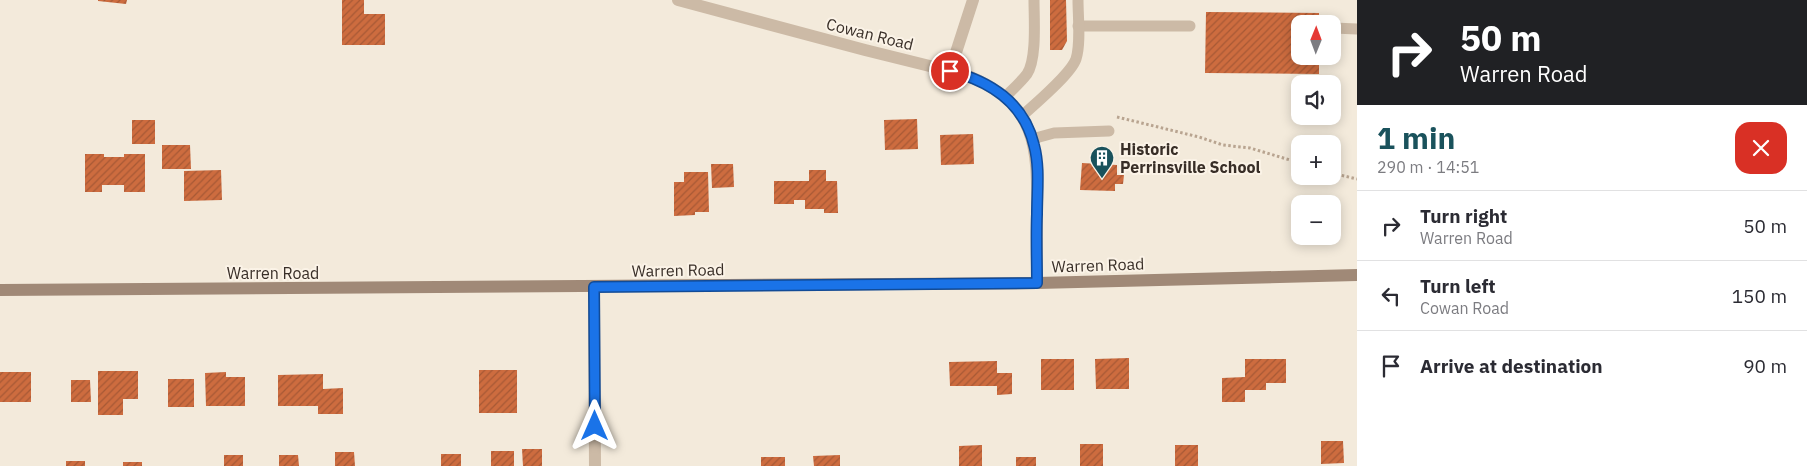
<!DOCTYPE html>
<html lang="en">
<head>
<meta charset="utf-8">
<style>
	body { margin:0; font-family:"IBM Plex Sans",sans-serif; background:#f7f7f7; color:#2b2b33; height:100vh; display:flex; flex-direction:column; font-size:19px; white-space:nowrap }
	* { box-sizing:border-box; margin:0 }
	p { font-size:16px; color:#7c7c81 }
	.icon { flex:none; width:28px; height:28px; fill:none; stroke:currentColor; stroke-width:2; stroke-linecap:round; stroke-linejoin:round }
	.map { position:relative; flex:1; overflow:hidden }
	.details { display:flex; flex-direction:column; background:#fff; width:450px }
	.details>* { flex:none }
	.hud { background:#202124; color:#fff; overflow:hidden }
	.needle { width:32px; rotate:1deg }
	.controls { position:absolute; left:1291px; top:15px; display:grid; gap:10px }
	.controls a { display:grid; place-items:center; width:50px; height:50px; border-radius:10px; background:#fff; box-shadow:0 2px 12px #0003; font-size:25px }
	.pin { position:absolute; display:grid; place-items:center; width:42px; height:42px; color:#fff; margin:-21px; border:2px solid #fff; border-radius:50%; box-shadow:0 1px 5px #0007 }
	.me { position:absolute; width:55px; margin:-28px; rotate:0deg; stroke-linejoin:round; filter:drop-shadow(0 0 4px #0008) }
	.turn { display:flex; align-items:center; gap:18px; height:105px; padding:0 20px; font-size:22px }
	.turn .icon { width:65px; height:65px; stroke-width:2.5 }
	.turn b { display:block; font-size:35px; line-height:42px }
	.round { display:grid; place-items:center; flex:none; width:52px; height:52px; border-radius:15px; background:#f7f7f7 }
	.headline { display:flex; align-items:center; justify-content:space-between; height:85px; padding:0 20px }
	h1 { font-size:30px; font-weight:700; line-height:38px; color:#1a525c }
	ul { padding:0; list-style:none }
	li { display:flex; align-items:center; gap:15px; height:70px; padding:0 20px; border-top:1px solid #e1e1e2 }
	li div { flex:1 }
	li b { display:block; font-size:19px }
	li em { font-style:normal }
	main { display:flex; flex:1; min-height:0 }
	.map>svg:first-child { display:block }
	.building { fill:url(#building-hatch) }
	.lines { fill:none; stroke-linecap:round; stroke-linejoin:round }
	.path { stroke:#b8a490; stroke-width:3; stroke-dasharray:2.5 2.5; stroke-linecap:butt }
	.service { stroke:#ccbaa6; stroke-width:11 }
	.minor { stroke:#ccbaa6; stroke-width:12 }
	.tertiary { stroke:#ccbaa6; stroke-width:12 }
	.secondary { stroke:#a08977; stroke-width:12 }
	.route-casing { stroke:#114b97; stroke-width:12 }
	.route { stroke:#1a73e8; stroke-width:9 }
	.labels { text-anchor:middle; stroke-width:4; stroke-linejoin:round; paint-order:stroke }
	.street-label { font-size:16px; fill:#382e27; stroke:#fbf3e7 }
	.poi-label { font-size:16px; font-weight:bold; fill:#382e27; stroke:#fbf3e7; text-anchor:start }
</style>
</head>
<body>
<main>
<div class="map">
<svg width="1357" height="466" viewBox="0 0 1357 466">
	<defs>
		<pattern id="building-hatch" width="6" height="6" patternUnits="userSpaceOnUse" patternTransform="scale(1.25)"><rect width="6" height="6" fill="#cd6c3f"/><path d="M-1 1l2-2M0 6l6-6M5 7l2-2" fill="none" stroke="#a75935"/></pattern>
	</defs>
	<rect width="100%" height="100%" fill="#f3eadb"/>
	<g class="building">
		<path d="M98,0H127L126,4L98,1Z"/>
		<path d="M342,0H364V14H385V45H342Z"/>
		<path d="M1050,0H1066L1067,41L1062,50H1050Z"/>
		<path d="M1206,12L1319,13V24H1300V56H1319V74L1205,73Z"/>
		<path d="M917,119L918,149L885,150L884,120Z"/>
		<rect x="132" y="120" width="23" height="24"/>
		<path d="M973,134L974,164L941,165L940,135Z"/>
		<path d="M162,145H190L191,169H162Z"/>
		<path d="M85,154H104V157H124V154H145V192H124V185H102V192H85Z"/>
		<path d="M1082,163L1117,165V175H1124L1123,184H1115V191L1080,190Z"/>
		<path d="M711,164H733L734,187L712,188Z"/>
		<path d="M221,170L222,200L184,201V171Z"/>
		<path d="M809,170H826V181H837L838,213H824V209H805V200H794V204H774V181H809Z"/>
		<path d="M684,172H708L709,212H695V215L674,216V182H684Z"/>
		<path d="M1129,358V389H1096L1095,359Z"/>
		<rect x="1041" y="359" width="33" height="31"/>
		<path d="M1245,359H1286V383H1266V390H1245V402H1222V378L1245,377Z"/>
		<path d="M997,361V373H1012V394L997,395V386H950L949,362Z"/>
		<rect x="479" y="370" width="38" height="43"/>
		<path d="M98,371H138V399H123V415H98Z"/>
		<rect x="0" y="372" width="31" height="30"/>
		<path d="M226,372V377H245V406H206L205,373Z"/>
		<path d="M323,374V389L343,388V414H318V406H278V375Z"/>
		<rect x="168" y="379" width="26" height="28"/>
		<path d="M71,380H90L91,402H71Z"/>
		<path d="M1321,441H1343L1344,463L1321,464Z"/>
		<rect x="1080" y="444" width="23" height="22"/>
		<path d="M982,445V466H959V446Z"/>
		<rect x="1175" y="445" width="23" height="21"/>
		<path d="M522,449H542V466H523Z"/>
		<rect x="491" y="451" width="23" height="15"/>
		<path d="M335,452H354L355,466H335Z"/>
		<rect x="441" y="454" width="20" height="12"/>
		<rect x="224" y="455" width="19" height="11"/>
		<path d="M279,455H298L299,466H279Z"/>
		<path d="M840,455V466H814L813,456Z"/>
		<rect x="761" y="457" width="24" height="9"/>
		<rect x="1016" y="457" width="20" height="9"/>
		<rect x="66" y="461" width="19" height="5"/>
		<rect x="123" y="462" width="19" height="4"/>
	</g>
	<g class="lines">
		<g class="path">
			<path d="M1117,117L1199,137L1223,145L1250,148L1300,163"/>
			<path d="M1332,173L1357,179"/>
		</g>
		<g class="service">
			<path d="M1078,26H1190"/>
			<path d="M1334,28L1357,29"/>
			<path d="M1005,97C1012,90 1021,82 1027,74C1037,59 1034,19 1034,0"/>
			<path d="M1022,116C1035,104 1071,74 1076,59C1081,44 1078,17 1078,0"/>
			<path d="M1032,139L1054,133L1109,131"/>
		</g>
		<g class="minor">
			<path d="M950,71L973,0"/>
			<path d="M594,287L595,466"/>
		</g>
		<path class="tertiary" d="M678,0L865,50L966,75C1037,103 1038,147 1037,214C1037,237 1037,260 1037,283"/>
		<path class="secondary" d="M0,290L1037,283L1357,275"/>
	</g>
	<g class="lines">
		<defs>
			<path id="route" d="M595,426L594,287L1037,283C1037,260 1036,237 1037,214C1037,191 1040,167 1034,145C1024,103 990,81 950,71"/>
		</defs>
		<use href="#route" class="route-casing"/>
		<use href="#route" class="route"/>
	</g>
	<defs>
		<symbol id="building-pin" viewBox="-11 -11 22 30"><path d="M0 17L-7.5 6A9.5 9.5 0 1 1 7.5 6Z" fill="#1a525c" stroke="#fbf3e7"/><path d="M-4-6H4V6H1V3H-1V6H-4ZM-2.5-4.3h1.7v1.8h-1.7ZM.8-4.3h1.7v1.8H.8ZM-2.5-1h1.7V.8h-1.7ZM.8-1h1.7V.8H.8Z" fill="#fff"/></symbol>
	</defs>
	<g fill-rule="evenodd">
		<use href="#building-pin" x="1088" y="144" width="28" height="38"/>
	</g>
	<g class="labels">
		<g class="street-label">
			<text transform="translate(870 34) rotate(14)" y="6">Cowan Road</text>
			<text transform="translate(1098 265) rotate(-2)" y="6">Warren Road</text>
			<text transform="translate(678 270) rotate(-1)" y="6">Warren Road</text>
			<text x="273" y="279">Warren Road</text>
		</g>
		<g class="poi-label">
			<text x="1120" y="155">Historic<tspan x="1120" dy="18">Perrinsville School</tspan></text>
		</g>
	</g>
</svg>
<div class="controls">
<a><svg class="needle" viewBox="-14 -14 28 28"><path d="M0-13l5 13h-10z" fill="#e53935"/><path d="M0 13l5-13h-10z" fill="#7c7c81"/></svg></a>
<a><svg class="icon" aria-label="sound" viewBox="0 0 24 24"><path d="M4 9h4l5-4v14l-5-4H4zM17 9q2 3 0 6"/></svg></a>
<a>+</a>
<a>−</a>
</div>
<div class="pin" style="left:950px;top:71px;background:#d93025"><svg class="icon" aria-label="arrive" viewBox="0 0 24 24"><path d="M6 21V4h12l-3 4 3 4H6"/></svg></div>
<svg class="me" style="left:595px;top:426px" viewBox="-20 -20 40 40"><path d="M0-17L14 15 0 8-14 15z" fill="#1a73e8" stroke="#fff" stroke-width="4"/></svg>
</div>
<section class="details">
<div class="hud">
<div class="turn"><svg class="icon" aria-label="right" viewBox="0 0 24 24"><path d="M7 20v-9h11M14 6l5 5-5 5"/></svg><div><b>50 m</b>Warren Road</div></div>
</div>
<div class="headline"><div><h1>1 min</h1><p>290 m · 14:51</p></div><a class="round" style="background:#d93025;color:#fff"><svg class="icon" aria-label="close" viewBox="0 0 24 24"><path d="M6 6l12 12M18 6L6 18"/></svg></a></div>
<ul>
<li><svg class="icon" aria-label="right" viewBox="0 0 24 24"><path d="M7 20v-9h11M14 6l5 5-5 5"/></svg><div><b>Turn right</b><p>Warren Road</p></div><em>50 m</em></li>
<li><svg class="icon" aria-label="left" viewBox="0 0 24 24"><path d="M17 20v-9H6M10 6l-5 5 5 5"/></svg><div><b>Turn left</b><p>Cowan Road</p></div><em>150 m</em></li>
<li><svg class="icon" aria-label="arrive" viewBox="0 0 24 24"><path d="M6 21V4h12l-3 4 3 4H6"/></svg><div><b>Arrive at destination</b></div><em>90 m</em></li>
</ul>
</section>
</main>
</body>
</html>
